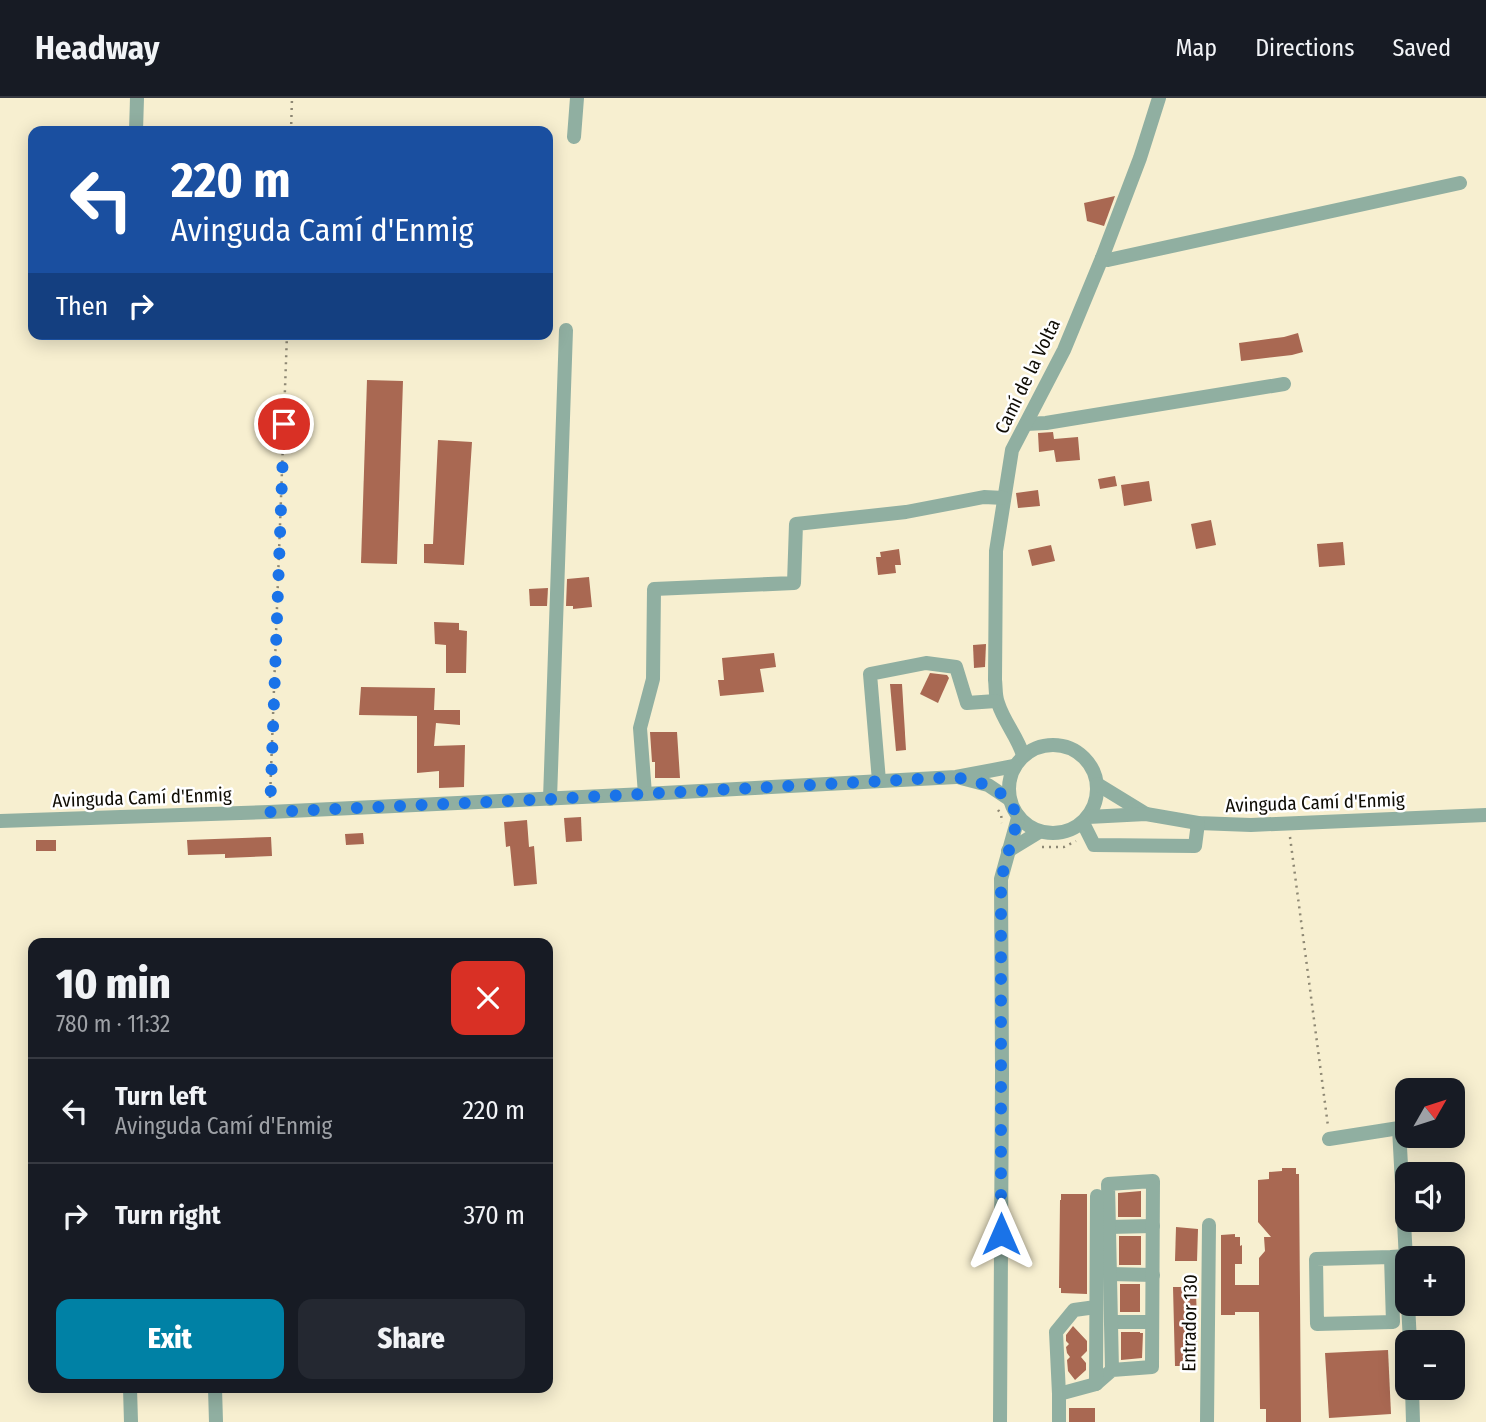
<!DOCTYPE html>
<html lang="en">
<head>
<meta charset="utf-8">
<style>
	body { margin:0; font-family:"Fira Sans Condensed",sans-serif; background:#242831; color:#f1f3f6; height:100vh; display:flex; flex-direction:column; font-size:26px; white-space:nowrap }
	* { box-sizing:border-box; margin:0 }
	p { font-size:23px; color:#9ea1a6 }
	.icon { flex:none; width:38px; height:38px; fill:none; stroke:currentColor; stroke-width:2; stroke-linecap:round; stroke-linejoin:round }
	.map { position:relative; flex:1; overflow:hidden }
	.side { position:absolute; left:28px; top:840px; width:525px; height:455px; display:flex; flex-direction:column; background:#171b24; border-radius:14px; box-shadow:0 4px 18px #0003 }
	.side>* { flex:none }
	.guide { position:absolute; left:28px; top:28px; width:525px; height:214px; border-radius:14px; box-shadow:0 4px 18px #0003; background:#1a4fa0; color:#fff; overflow:hidden }
	.needle { width:46px; rotate:51deg }
	.fabs { position:absolute; left:1395px; top:980px; display:grid; gap:14px }
	.fabs a { display:grid; place-items:center; width:70px; height:70px; border-radius:14px; background:#171b24; box-shadow:0 4px 18px #0003; font-size:35px }
	.pin { position:absolute; display:grid; place-items:center; width:60px; height:60px; color:#fff; margin:-30px; border:4px solid #fff; border-radius:50%; box-shadow:0 2px 7px #0007 }
	.me { position:absolute; width:77px; margin:-38px; rotate:0deg; stroke-linejoin:round; filter:drop-shadow(0 0 5px #0008) }
	.turn { display:flex; align-items:center; gap:24px; height:147px; padding:0 28px; font-size:32px }
	.turn .icon { width:91px; height:91px; stroke-width:2.5 }
	.turn b { display:block; font-size:49px; line-height:60px }
	.then { display:flex; align-items:center; height:66px; padding:0 28px; background:#0003; gap:14px; font-size:26px }
	.round { display:grid; place-items:center; flex:none; width:74px; height:74px; border-radius:14px; background:#242831 }
	.headline { display:flex; align-items:center; justify-content:space-between; height:119px; padding:0 28px }
	h1 { font-size:42px; font-weight:800; line-height:52px }
	.primary-button { display:flex; gap:14px; margin-top:auto; padding:14px 28px }
	.primary-button a { flex:1; height:80px; border-radius:14px; background:#0081a5; color:#fff; font-size:28px; font-weight:800; line-height:80px; text-align:center }
	.primary-button a+a { background:#242831; color:#f1f3f6 }
	ul { padding:0; list-style:none }
	li { display:flex; align-items:center; gap:21px; height:105px; padding:0 28px; border-top:2px solid #363941 }
	li div { flex:1 }
	li b { display:block; font-size:26px }
	li em { font-style:normal }
	header { display:flex; align-items:center; gap:42px; box-sizing:border-box; height:98px; padding:0 35px; background:#171b24; border-bottom:2px solid #363941 }
	header strong { font-size:33px }
	nav { display:flex; gap:38px; margin-inline-start:auto; font-size:24px }
	.map>svg:first-child { display:block }
	.building { fill:#a96852 }
	.lines { fill:none; stroke-linecap:round; stroke-linejoin:round }
	.path { stroke:#8e8874; stroke-width:2.5; stroke-dasharray:2 5; stroke-linecap:butt }
	.minor { stroke:#90afa1; stroke-width:14 }
	.route { stroke:#1a73e8; stroke-width:12; stroke-dasharray:0 21.6 }
	.labels { text-anchor:middle; stroke-width:5; stroke-linejoin:round; paint-order:stroke }
	.street-label { font-size:19px; fill:#0f0c04; stroke:#fff }
</style>
</head>
<body>
<header>
<strong>Headway</strong>
<nav><a>Map</a><a>Directions</a><a>Saved</a></nav>
</header>
<div class="map">
<svg width="1486" height="1324" viewBox="0 0 1486 1324">
	<rect width="100%" height="100%" fill="#f7efd0"/>
	<g class="building">
		<path d="M1115,98L1104,128L1087,123L1084,105Z"/>
		<path d="M1298,235L1303,254L1292,257L1241,263L1239,245L1284,239Z"/>
		<path d="M367,282L403,283L397,466L361,465Z"/>
		<path d="M1053,334L1054,341L1078,339L1080,362L1056,364L1054,352L1039,354L1038,335Z"/>
		<path d="M438,342L472,344L464,467L424,465V446H433Z"/>
		<path d="M1115,378L1117,388L1100,391L1098,381Z"/>
		<path d="M1149,383L1152,403L1124,408L1121,387Z"/>
		<path d="M1038,392L1040,408L1018,410L1016,395Z"/>
		<path d="M1211,422L1216,447L1196,451L1191,426Z"/>
		<path d="M1343,444L1345,467L1319,469L1317,446Z"/>
		<path d="M1051,447L1055,463L1032,468L1028,452Z"/>
		<path d="M899,451L901,467H895L896,475L878,477L876,459H881L880,454Z"/>
		<path d="M589,479L592,509L573,511V508H566L567,481Z"/>
		<path d="M548,490L547,508H530L529,491Z"/>
		<path d="M434,524L459,525V532L467,533L466,575H446V547L435,546Z"/>
		<path d="M986,546L985,569L974,570L973,547Z"/>
		<path d="M774,555L776,569L760,571L764,594L720,598L718,582H724L722,560Z"/>
		<path d="M930,575L947,577L949,580L938,605L920,596Z"/>
		<path d="M890,586H902L906,652L896,653Z"/>
		<path d="M361,589L435,590L434,612H460V627L436,625L434,648L465,647L464,689L439,690V673L417,675V618L359,617Z"/>
		<path d="M650,634H677L680,680H655V664H652Z"/>
		<path d="M581,719L582,743L566,744L564,720Z"/>
		<path d="M527,722L529,749L534,748L537,786L514,788L510,748L506,749L504,724Z"/>
		<path d="M363,735L364,746L346,747L345,736Z"/>
		<path d="M271,739L272,758L225,760V756L188,757L187,742Z"/>
		<rect x="36" y="742" width="20" height="11"/>
		<path d="M1282,1070H1296V1076H1299L1301,1324H1266V1311H1260L1259,1214H1235V1217H1221V1137L1235,1136V1139H1240V1148L1242,1147V1166H1235V1187H1259V1160L1265,1153L1264,1139H1271L1258,1124V1082L1269,1081V1074L1282,1073Z"/>
		<path d="M1141,1093V1119H1118V1095Z"/>
		<path d="M1061,1096H1087V1196L1061,1195V1190H1059L1060,1102H1061Z"/>
		<path d="M1176,1129L1198,1131L1197,1163H1175Z"/>
		<rect x="1119" y="1138" width="22" height="29"/>
		<rect x="1120" y="1186" width="20" height="28"/>
		<path d="M1173,1189H1194L1196,1196L1197,1220L1193,1229L1197,1243V1268H1175Z"/>
		<path d="M1073,1228L1087,1243V1253L1081,1259L1086,1265V1272L1075,1282L1068,1273L1067,1262L1070,1259L1067,1255L1066,1249L1069,1246L1066,1243V1237Z"/>
		<path d="M1121,1234H1140V1235H1143L1142,1260L1121,1262Z"/>
		<path d="M1388,1252L1391,1316L1329,1320L1325,1255Z"/>
		<rect x="1069" y="1310" width="26" height="14"/>
	</g>
	<g class="lines">
		<g class="path">
			<path d="M291,33L292,0"/>
			<path d="M270,700L287,236"/>
			<path d="M998,712L1001,716L1002,725"/>
			<path d="M1290,739L1328,1028"/>
			<path d="M1042,749H1064L1076,743"/>
		</g>
		<g class="minor">
			<path d="M136,33L137,0"/>
			<path d="M574,39L577,0"/>
			<path d="M1102,160L1108,162L1460,85"/>
			<path d="M1026,326L1046,325L1284,286"/>
			<circle cx="1053" cy="691" r="44"/>
			<path d="M1023,657C1017,638 1004,624 998,605C995,598 996,589 995,582L996,453L1012,352L1064,252L1102,160L1140,60L1159,0"/>
			<path d="M961,680L988,687L1009,701"/>
			<path d="M879,683L870,576L926,565L956,569L967,605L996,603"/>
			<path d="M1097,686L1146,716"/>
			<path d="M645,696L640,630L653,581L654,491L794,485L796,426L906,414L984,399L1004,400"/>
			<path d="M550,701L566,232"/>
			<path d="M1088,719L1146,716L1198,725L1251,727L1486,717"/>
			<path d="M0,723L269,714L645,696L956,679L1014,668"/>
			<path d="M1083,725L1094,747L1195,748L1198,725"/>
			<path d="M1008,753L1039,734"/>
			<path d="M1329,1041L1399,1030L1407,1180"/>
			<path d="M1109,1129L1153,1128"/>
			<path d="M1391,1159L1316,1161L1317,1226L1393,1224L1391,1159L1406,1158"/>
			<path d="M1110,1176L1153,1177"/>
			<path d="M1408,1206L1410,1244"/>
			<path d="M1111,1224H1152"/>
			<path d="M1096,1286L1112,1272L1152,1269L1153,1083L1108,1086L1112,1272"/>
			<path d="M130,1290L131,1324"/>
			<path d="M215,1290L216,1324"/>
			<path d="M1412,1290L1413,1324"/>
			<path d="M1059,1296L1056,1234L1074,1212L1096,1209"/>
			<path d="M1000,1324L1002,975L1001,781L1018,720"/>
			<path d="M1059,1324V1296L1096,1286L1097,1098"/>
			<path d="M1207,1324L1209,1127"/>
		</g>
	</g>
	<g class="lines">
		<path class="route" d="M284,326L270,714L550,701L956,679L988,687L1009,701L1018,720L1001,781V1136"/>
	</g>
	<g class="labels">
		<g class="street-label">
			<text transform="translate(1027 278) rotate(-64)" y="7">Camí de la Volta</text>
			<text transform="translate(142 699) rotate(-2)" y="7">Avinguda Camí d'Enmig</text>
			<text transform="translate(1315 704) rotate(-2)" y="7">Avinguda Camí d'Enmig</text>
			<text transform="translate(1189 1225) rotate(-89)" y="7">Entrador 130</text>
		</g>
	</g>
</svg>
<div class="fabs">
<a><svg class="needle" viewBox="-14 -14 28 28"><path d="M0-13l5 13h-10z" fill="#e53935"/><path d="M0 13l5-13h-10z" fill="#9ea1a6"/></svg></a>
<a><svg class="icon" aria-label="sound" viewBox="0 0 24 24"><path d="M4 9h4l5-4v14l-5-4H4zM17 9q2 3 0 6"/></svg></a>
<a>+</a>
<a>−</a>
</div>
<div class="pin" style="left:284px;top:326px;background:#d93025"><svg class="icon" aria-label="arrive" viewBox="0 0 24 24"><path d="M6 21V4h12l-3 4 3 4H6"/></svg></div>
<svg class="me" style="left:1001px;top:1136px" viewBox="-20 -20 40 40"><path d="M0-17L14 15 0 8-14 15z" fill="#1a73e8" stroke="#fff" stroke-width="4"/></svg>
<div class="guide">
<div class="turn"><svg class="icon" aria-label="left" viewBox="0 0 24 24"><path d="M17 20v-9H6M10 6l-5 5 5 5"/></svg><div><b>220 m</b>Avinguda Camí d'Enmig</div></div>
<div class="then">Then<svg class="icon" aria-label="right" viewBox="0 0 24 24"><path d="M7 20v-9h11M14 6l5 5-5 5"/></svg></div>
</div>
<section class="side">
<div class="headline"><div><h1>10 min</h1><p>780 m · 11:32</p></div><a class="round" style="background:#d93025;color:#fff"><svg class="icon" aria-label="close" viewBox="0 0 24 24"><path d="M6 6l12 12M18 6L6 18"/></svg></a></div>
<ul>
<li><svg class="icon" aria-label="left" viewBox="0 0 24 24"><path d="M17 20v-9H6M10 6l-5 5 5 5"/></svg><div><b>Turn left</b><p>Avinguda Camí d'Enmig</p></div><em>220 m</em></li>
<li><svg class="icon" aria-label="right" viewBox="0 0 24 24"><path d="M7 20v-9h11M14 6l5 5-5 5"/></svg><div><b>Turn right</b></div><em>370 m</em></li>
</ul>
<div class="primary-button"><a>Exit</a><a>Share</a></div>
</section>
</div>
</body>
</html>
